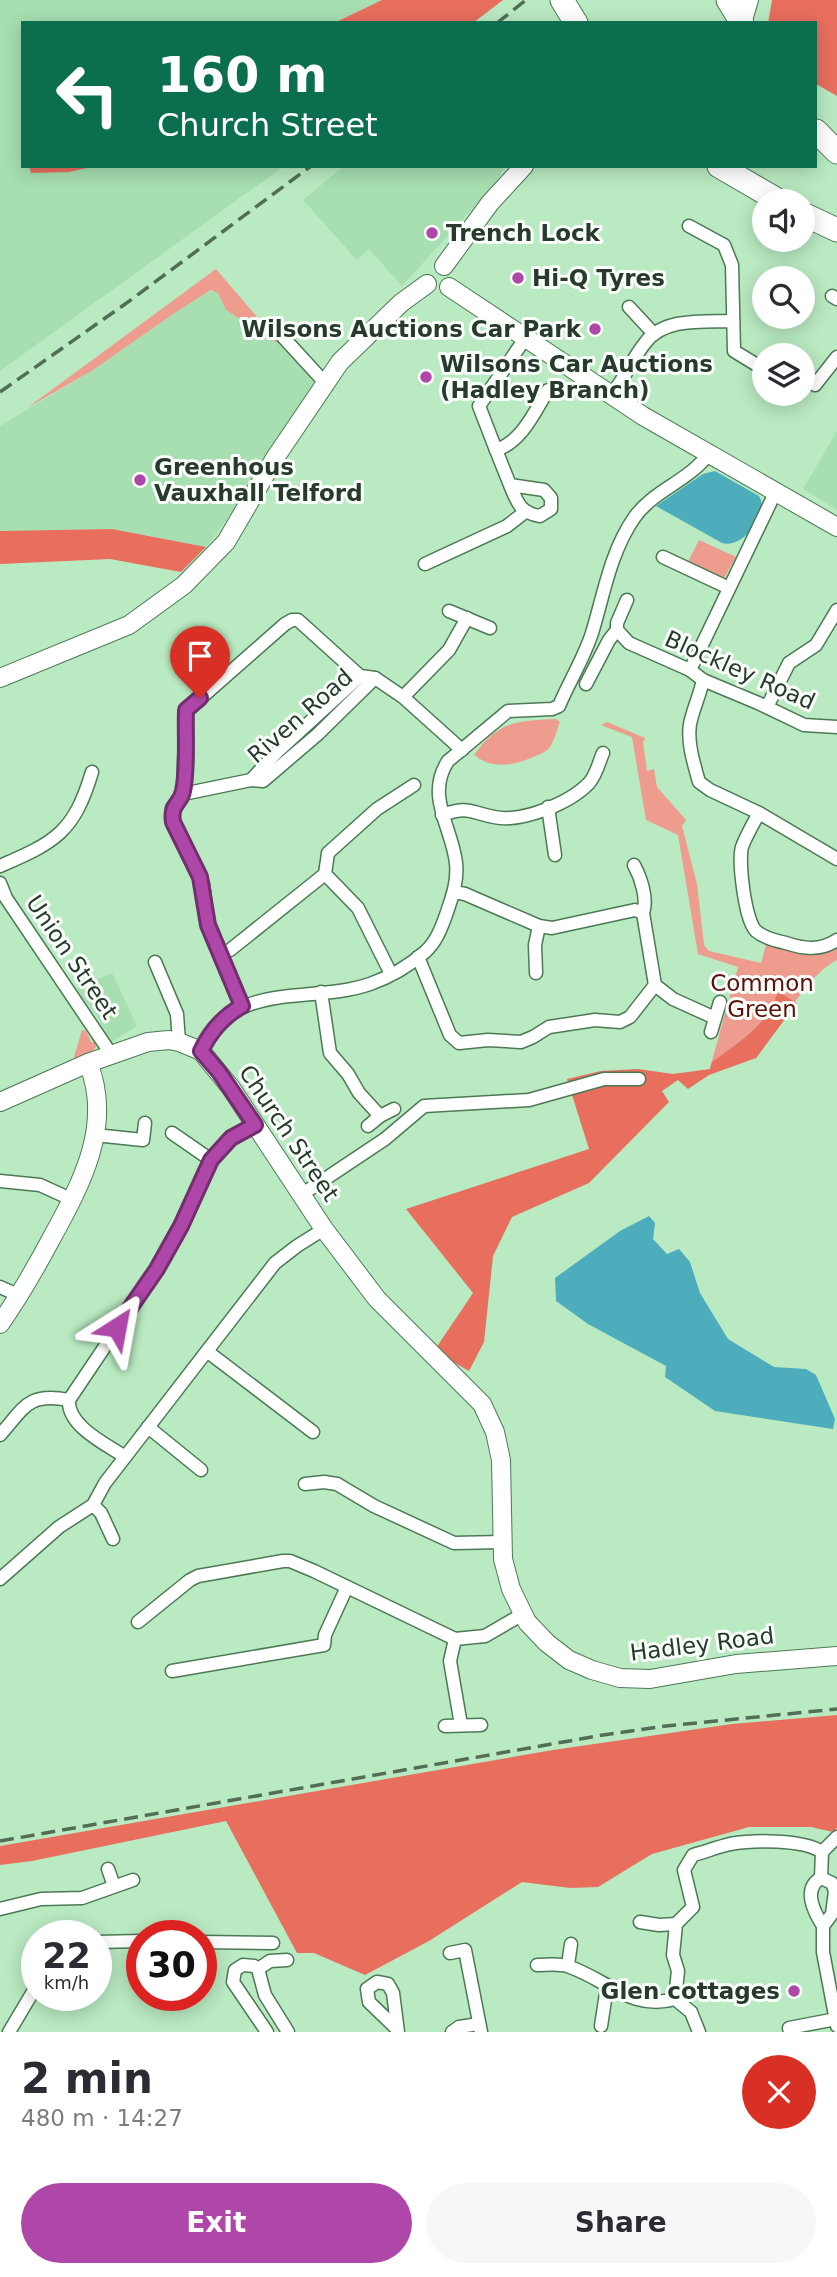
<!DOCTYPE html>
<html lang="en">
<head>
<meta charset="utf-8">
<style>
	body { margin:0; font-family:"DejaVu Sans",sans-serif; background:#f7f7f7; color:#2b2b33; height:100vh; display:flex; flex-direction:column; font-size:26px; white-space:nowrap }
	* { box-sizing:border-box; margin:0 }
	p { font-size:23px; color:#7c7c81 }
	.icon { flex:none; width:38px; height:38px; fill:none; stroke:currentColor; stroke-width:2; stroke-linecap:round; stroke-linejoin:round }
	.map { position:relative; height:2032px; overflow:hidden }
	.details { display:flex; flex-direction:column; background:#fff; flex:1 }
	.details>* { flex:none }
	.banner { position:absolute; left:21px; top:21px; width:796px; height:147px; border-radius:0px; box-shadow:0 4px 18px #0003; background:#0b6e4f; color:#fff; overflow:hidden }
	.controls { position:absolute; left:752px; top:189px; display:grid; gap:14px }
	.controls a { display:grid; place-items:center; width:63px; height:63px; border-radius:50%; background:#fff; box-shadow:0 4px 18px #0003; font-size:35px }
	.speed { position:absolute; left:21px; top:1920px; display:flex; gap:14px; font-size:35px; font-weight:700; text-align:center }
	.speed>* { display:grid; place-content:center; width:91px; height:91px; border-radius:50%; background:#fff; box-shadow:0 4px 18px #0003; line-height:1 }
	.speed small { font-size:18px; font-weight:400 }
	.speed .limit { border:10px solid #d22; background:#fff; color:#111 }
	.pin { position:absolute; display:grid; place-items:center; width:60px; height:60px; color:#fff; margin:-72px -30px; border-radius:50% 50% 50% 0; rotate:-45deg; box-shadow:0 0 7px #0007 }
	.pin .icon { rotate:45deg }
	.me { position:absolute; width:77px; margin:-38px; rotate:34deg; stroke-linejoin:round; filter:drop-shadow(0 0 5px #0008) }
	.turn { display:flex; align-items:center; gap:24px; height:147px; padding:0 21px; font-size:32px }
	.turn .icon { width:91px; height:91px; stroke-width:2.5 }
	.turn b { display:block; font-size:49px; line-height:60px }
	.round { display:grid; place-items:center; flex:none; width:74px; height:74px; border-radius:37px; background:#f7f7f7 }
	.summary { display:flex; align-items:center; justify-content:space-between; height:119px; padding:0 21px }
	h1 { font-size:42px; font-weight:800; line-height:52px }
	.action { display:flex; gap:14px; margin-top:auto; padding:14px 21px }
	.action a { flex:1; height:80px; border-radius:42px; background:#af47a9; color:#fff; font-size:28px; font-weight:800; line-height:80px; text-align:center }
	.action a+a { background:#f7f7f7; color:#2b2b33 }
	.map>svg:first-child { display:block }
	.built { fill:#a7dfb1 }
	.green { fill:#ee9c8e }
	.forest { fill:#e86f5e }
	.water { fill:#4dadbd }
	.lines { fill:none; stroke-linecap:round; stroke-linejoin:round }
	.street-casing { stroke:#4c7955; stroke-width:15 }
	.secondary-casing { stroke:#4c7955; stroke-width:20 }
	.highway-casing { stroke:#4c7955; stroke-width:25 }
	.street { stroke:#fff; stroke-width:12 }
	.secondary { stroke:#fff; stroke-width:18 }
	.highway { stroke:#fff; stroke-width:23 }
	.rail { stroke:#526e57; stroke-width:3.5; stroke-dasharray:14 7; stroke-linecap:butt }
	.route-casing { stroke:#722e6e; stroke-width:18 }
	.route { stroke:#af47a9; stroke-width:12 }
	.poi-dot { fill:#af47a9; stroke:#f9fefa; stroke-width:2.5 }
	.labels { text-anchor:middle; stroke-width:6; stroke-linejoin:round; paint-order:stroke }
	.poi-label { font-size:23px; font-weight:bold; fill:#273a2b; stroke:#f9fefa; text-anchor:start }
	.street-label { font-size:23px; fill:#273a2b; stroke:#f9fefa }
	.park-label { font-size:23px; fill:#5d1009; stroke:#f9fefa }
</style>
</head>
<body>
<div class="map">
<svg width="837" height="2032" viewBox="0 0 837 2032">
	<rect width="100%" height="100%" fill="#b9eac1"/>
	<g class="built">
		<path d="M0,0H382L334,23H23L21,141L23,166H29L31,173L69,172L96,166H284L0,371Z"/>
		<path d="M344,166H505L493,186L402,286L369,249L357,260L303,200Z"/>
		<path d="M212,290L218,293L226,310L281,345L315,384L254,483L206,547L112,529L0,531V426L93,370L176,312Z"/>
		<path d="M837,431V510L803,489Z"/>
		<path d="M112,973L137,1026L111,1042L97,1016L75,989Z"/>
	</g>
	<g class="green">
		<path d="M216,269L281,345L226,310L218,293L211,290L176,312L93,370L27,408Z"/>
		<path d="M699,540L736,557L722,582L686,566Z"/>
		<path d="M556,719L560,722C556,731 554,745 546,751C542,754 535,756 531,758C510,766 492,769 474,755C499,721 516,721 556,719Z"/>
		<path d="M607,722L645,738L643,742L647,771L654,769L657,787L686,820L682,826L697,884L704,945L709,951L761,963L766,945C795,952 809,959 837,946V960C807,975 778,1030 756,1058L710,1068L738,967L698,954L678,835L646,820L632,737L601,725Z"/>
		<path d="M82,1030L86,1031L91,1042H95L96,1047L89,1055L75,1061L74,1057Z"/>
	</g>
	<g class="forest">
		<path d="M382,0H503L473,23H334Z"/>
		<path d="M772,0H837V96L816,84V23H768Z"/>
		<path d="M29,166H96L69,172L31,173Z"/>
		<path d="M112,529L206,547L181,572L110,559L0,564V531Z"/>
		<path d="M778,992L797,1003L756,1058L709,1075L688,1089L678,1080L662,1091L669,1102L589,1183L512,1217L493,1256L484,1342L469,1371L434,1351L473,1293L406,1209L589,1149L567,1079L601,1071L638,1069L673,1074L710,1069L712,1062C740,1041 767,1026 778,992Z"/>
		<path d="M837,1715V1828L833,1832L811,1827H749L652,1854L598,1887L570,1888L522,1882L429,1941L365,1975L314,1953H297L226,1821L32,1861L0,1865V1846L553,1750L732,1724Z"/>
	</g>
	<g class="water">
		<path d="M715,471L759,496C770,513 744,549 722,543L656,506L703,474Z"/>
		<path d="M649,1216L655,1223L653,1239L667,1254L679,1249L690,1262L700,1293L728,1339L774,1367L806,1369L816,1375L835,1419L833,1429L715,1411L665,1377L666,1366L588,1324L556,1301L555,1278L620,1231Z"/>
	</g>
	<g class="lines">
		<defs>
			<g id="street">
				<path d="M689,226L724,245L732,265L734,351L765,370"/>
				<path d="M832,296L837,299"/>
				<path d="M629,307L654,334"/>
				<path d="M283,337L326,384"/>
				<path d="M526,337L479,406L496,450C522,442 535,411 548,390"/>
				<path d="M815,385L837,357"/>
				<path d="M612,394C625,378 632,359 645,343C664,317 704,322 732,321"/>
				<path d="M496,450L510,485L544,490L551,498V509L540,516C520,513 517,502 510,485"/>
				<path d="M663,557L729,588"/>
				<path d="M425,564L507,526L525,512"/>
				<path d="M627,600L617,623V630L629,643L690,670L703,680L758,703L804,725L837,727"/>
				<path d="M449,611L490,628"/>
				<path d="M690,670L775,493"/>
				<path d="M703,680C700,695 693,709 690,724C687,743 694,764 699,782L710,790L759,813L837,859"/>
				<path d="M586,684L609,640L617,630"/>
				<path d="M403,697L449,650L467,618"/>
				<path d="M767,707L789,663L816,645L837,610"/>
				<path d="M251,780L263,781L318,734L375,678"/>
				<path d="M183,794L251,780L278,751L360,676"/>
				<path d="M548,807L555,855"/>
				<path d="M759,813C753,824 746,836 742,847C738,861 745,921 756,931C764,938 776,941 786,943C804,949 820,951 837,940"/>
				<path d="M442,815C469,806 469,812 494,817C522,823 570,803 589,783C596,776 599,762 603,753"/>
				<path d="M634,865C641,878 648,899 643,913"/>
				<path d="M0,866C56,842 74,832 92,772"/>
				<path d="M0,883L6,898L111,1054"/>
				<path d="M454,892L465,894L539,926L552,928L635,910L643,913L655,985L673,999L715,1018"/>
				<path d="M230,950L325,874"/>
				<path d="M418,957L450,1035L459,1043L488,1040L521,1042L533,1037L549,1027L595,1020L620,1022L630,1017L655,985"/>
				<path d="M155,962L177,1014L179,1042"/>
				<path d="M536,973L535,945L539,926"/>
				<path d="M391,974L358,908L325,874L328,853L377,809L414,785"/>
				<path d="M321,992L330,1053L348,1074L359,1093L380,1116L394,1109"/>
				<path d="M242,1006L212,937L208,925L203,884L173,822L172,808L183,794L186,711L285,624L292,620H298L360,676L375,678L403,697L462,750"/>
				<path d="M711,1032L720,1002"/>
				<path d="M201,1051C234,978 309,1005 370,984C390,977 410,965 425,952C436,942 441,929 446,915C452,897 458,882 456,863C452,827 425,796 448,761L508,711L552,709L559,706C569,682 584,658 592,633C604,594 610,553 634,518C653,490 690,481 710,452"/>
				<path d="M368,1126L380,1116"/>
				<path d="M172,1133L211,1160"/>
				<path d="M95,1135L143,1140L145,1123"/>
				<path d="M0,1181L40,1185L73,1200"/>
				<path d="M301,1195L385,1139L424,1106L529,1100L604,1079H639"/>
				<path d="M0,1287L20,1296"/>
				<path d="M208,1352L313,1432"/>
				<path d="M148,1427L201,1470"/>
				<path d="M0,1435C25,1407 28,1392 69,1400"/>
				<path d="M125,1457C106,1444 67,1426 69,1400L157,1269L181,1226L211,1160L231,1138L255,1125"/>
				<path d="M305,1484L324,1482L337,1484L374,1506L454,1543L502,1542"/>
				<path d="M93,1505L101,1513L113,1539"/>
				<path d="M0,1579L59,1527L93,1505L105,1483L275,1263L297,1246L324,1229"/>
				<path d="M138,1622L190,1580L198,1576L283,1561H290L314,1571L455,1639L485,1636L523,1614"/>
				<path d="M455,1639L450,1661L461,1725"/>
				<path d="M172,1671L324,1645L325,1635L347,1587"/>
				<path d="M445,1726L481,1725"/>
				<path d="M108,1869L114,1886"/>
				<path d="M821,1878L822,1852L837,1837"/>
				<path d="M0,1909L41,1899L82,1898L133,1880"/>
				<path d="M640,1922L659,1925L676,1924"/>
				<path d="M823,1926C814,1912 802,1889 821,1878L832,1883L835,1891L832,1914L823,1926V1952L837,2026"/>
				<path d="M96,1942L142,1941"/>
				<path d="M201,1942L273,1943"/>
				<path d="M450,1953L465,1950L481,2032"/>
				<path d="M537,1965C547,1965 561,1963 570,1967C607,1980 632,2011 675,1999L691,2012L699,2032"/>
				<path d="M568,1965L571,1944"/>
				<path d="M258,1969L270,1961L287,1960"/>
				<path d="M675,1999L678,1971L673,1955L676,1924L693,1907L684,1870L693,1855C705,1852 717,1847 730,1844C752,1840 803,1839 822,1852"/>
				<path d="M601,2026L607,1987"/>
				<path d="M397,2029L369,2002L367,1989L377,1982L388,1984L393,1993L398,2032"/>
				<path d="M9,2032L37,1985"/>
				<path d="M267,2032L233,1982L235,1970L243,1965L254,1966L258,1969L265,1995L288,2032"/>
				<path d="M452,2032L459,2027L479,2024"/>
				<path d="M790,2032L789,2028L836,2019"/>
			</g>
			<g id="secondary">
				<path d="M742,23L749,0"/>
				<path d="M444,266L490,203L524,166"/>
				<path d="M449,287L643,416L837,527"/>
				<path d="M0,678L129,625L184,585L226,542L275,458L340,362L401,303L427,284"/>
				<path d="M0,1102L88,1063L148,1042L169,1040L179,1042L201,1051L231,1088L324,1229L377,1299L482,1404L495,1432L501,1460L503,1559L511,1589L527,1622L547,1643L569,1660L592,1670L620,1678L650,1679L736,1664L837,1656"/>
				<path d="M0,1324C19,1297 35,1269 50,1241C80,1186 114,1126 88,1063"/>
			</g>
			<g id="highway">
				<path d="M562,0L576,23"/>
				<path d="M728,0L742,23"/>
				<path d="M816,131L837,152"/>
				<path d="M719,166L779,201"/>
				<path d="M803,214L837,230"/>
			</g>
		</defs>
		<use href="#street" class="street-casing"/>
		<use href="#secondary" class="secondary-casing"/>
		<use href="#highway" class="highway-casing"/>
		<use href="#street" class="street"/>
		<use href="#secondary" class="secondary"/>
		<use href="#highway" class="highway"/>
		<g class="rail">
			<path d="M497,23L526,0"/>
			<path d="M0,392L128,302L311,166"/>
			<path d="M0,1841L603,1735L666,1726L837,1709"/>
		</g>
	</g>
	<g class="lines">
		<defs>
			<path id="route" d="M117,1327L157,1269L181,1226L211,1160L231,1138L255,1125L219,1072L201,1051C210,1032 224,1016 242,1006L208,925L200,877L173,822C170,803 181,804 183,791C188,769 185,734 186,710L200,698"/>
		</defs>
		<use href="#route" class="route-casing"/>
		<use href="#route" class="route"/>
	</g>
	<g class="poi-dot">
		<circle cx="432" cy="233" r="7"/>
		<circle cx="518" cy="278" r="7"/>
		<circle cx="595" cy="329" r="7"/>
		<circle cx="426" cy="377" r="7"/>
		<circle cx="140" cy="480" r="7"/>
		<circle cx="794" cy="1991" r="7"/>
	</g>
	<g class="labels">
		<g class="poi-label">
			<text x="446" y="241">Trench Lock</text>
			<text x="532" y="286">Hi-Q Tyres</text>
			<text x="581" y="337" text-anchor="end">Wilsons Auctions Car Park</text>
			<text x="440" y="372">Wilsons Car Auctions<tspan x="440" dy="26">(Hadley Branch)</tspan></text>
			<text x="154" y="475">Greenhous<tspan x="154" dy="26">Vauxhall Telford</tspan></text>
			<text x="780" y="1999" text-anchor="end">Glen cottages</text>
		</g>
		<g class="street-label">
			<text transform="translate(740 670) rotate(24)" y="8">Blockley Road</text>
			<text transform="translate(300 716) rotate(-41)" y="8">Riven Road</text>
			<text transform="translate(72 957) rotate(56)" y="8">Union Street</text>
			<text transform="translate(289 1133) rotate(56)" y="8">Church Street</text>
			<text transform="translate(702 1644) rotate(-7)" y="8">Hadley Road</text>
		</g>
		<g class="park-label">
			<text x="762" y="991">Common<tspan x="762" dy="26">Green</tspan></text>
		</g>
	</g>
</svg>
<div class="controls">
<a><svg class="icon" aria-label="sound" viewBox="0 0 24 24"><path d="M4 9h4l5-4v14l-5-4H4zM17 9q2 3 0 6"/></svg></a>
<a><svg class="icon" aria-label="search" viewBox="0 0 24 24"><circle cx="10" cy="10" r="6"/><path d="M15 15l6 6"/></svg></a>
<a><svg class="icon" aria-label="layers" viewBox="0 0 24 24"><path d="M12 4l9 5-9 5-9-5zM3 14l9 5 9-5"/></svg></a>
</div>
<div class="speed"><div>22<small>km/h</small></div><div class="limit">30</div></div>
<div class="pin" style="left:200px;top:698px;background:#d93025"><svg class="icon" aria-label="arrive" viewBox="0 0 24 24"><path d="M6 21V4h12l-3 4 3 4H6"/></svg></div>
<svg class="me" style="left:117px;top:1327px" viewBox="-20 -20 40 40"><path d="M0-17L14 15 0 8-14 15z" fill="#af47a9" stroke="#fff" stroke-width="4"/></svg>
<div class="banner">
<div class="turn"><svg class="icon" aria-label="left" viewBox="0 0 24 24"><path d="M17 20v-9H6M10 6l-5 5 5 5"/></svg><div><b>160 m</b>Church Street</div></div>
</div>
</div>
<section class="details">
<div class="summary"><div><h1>2 min</h1><p>480 m · 14:27</p></div><a class="round" style="background:#d93025;color:#fff"><svg class="icon" aria-label="close" viewBox="0 0 24 24"><path d="M6 6l12 12M18 6L6 18"/></svg></a></div>
<div class="action"><a>Exit</a><a>Share</a></div>
</section>
</body>
</html>
